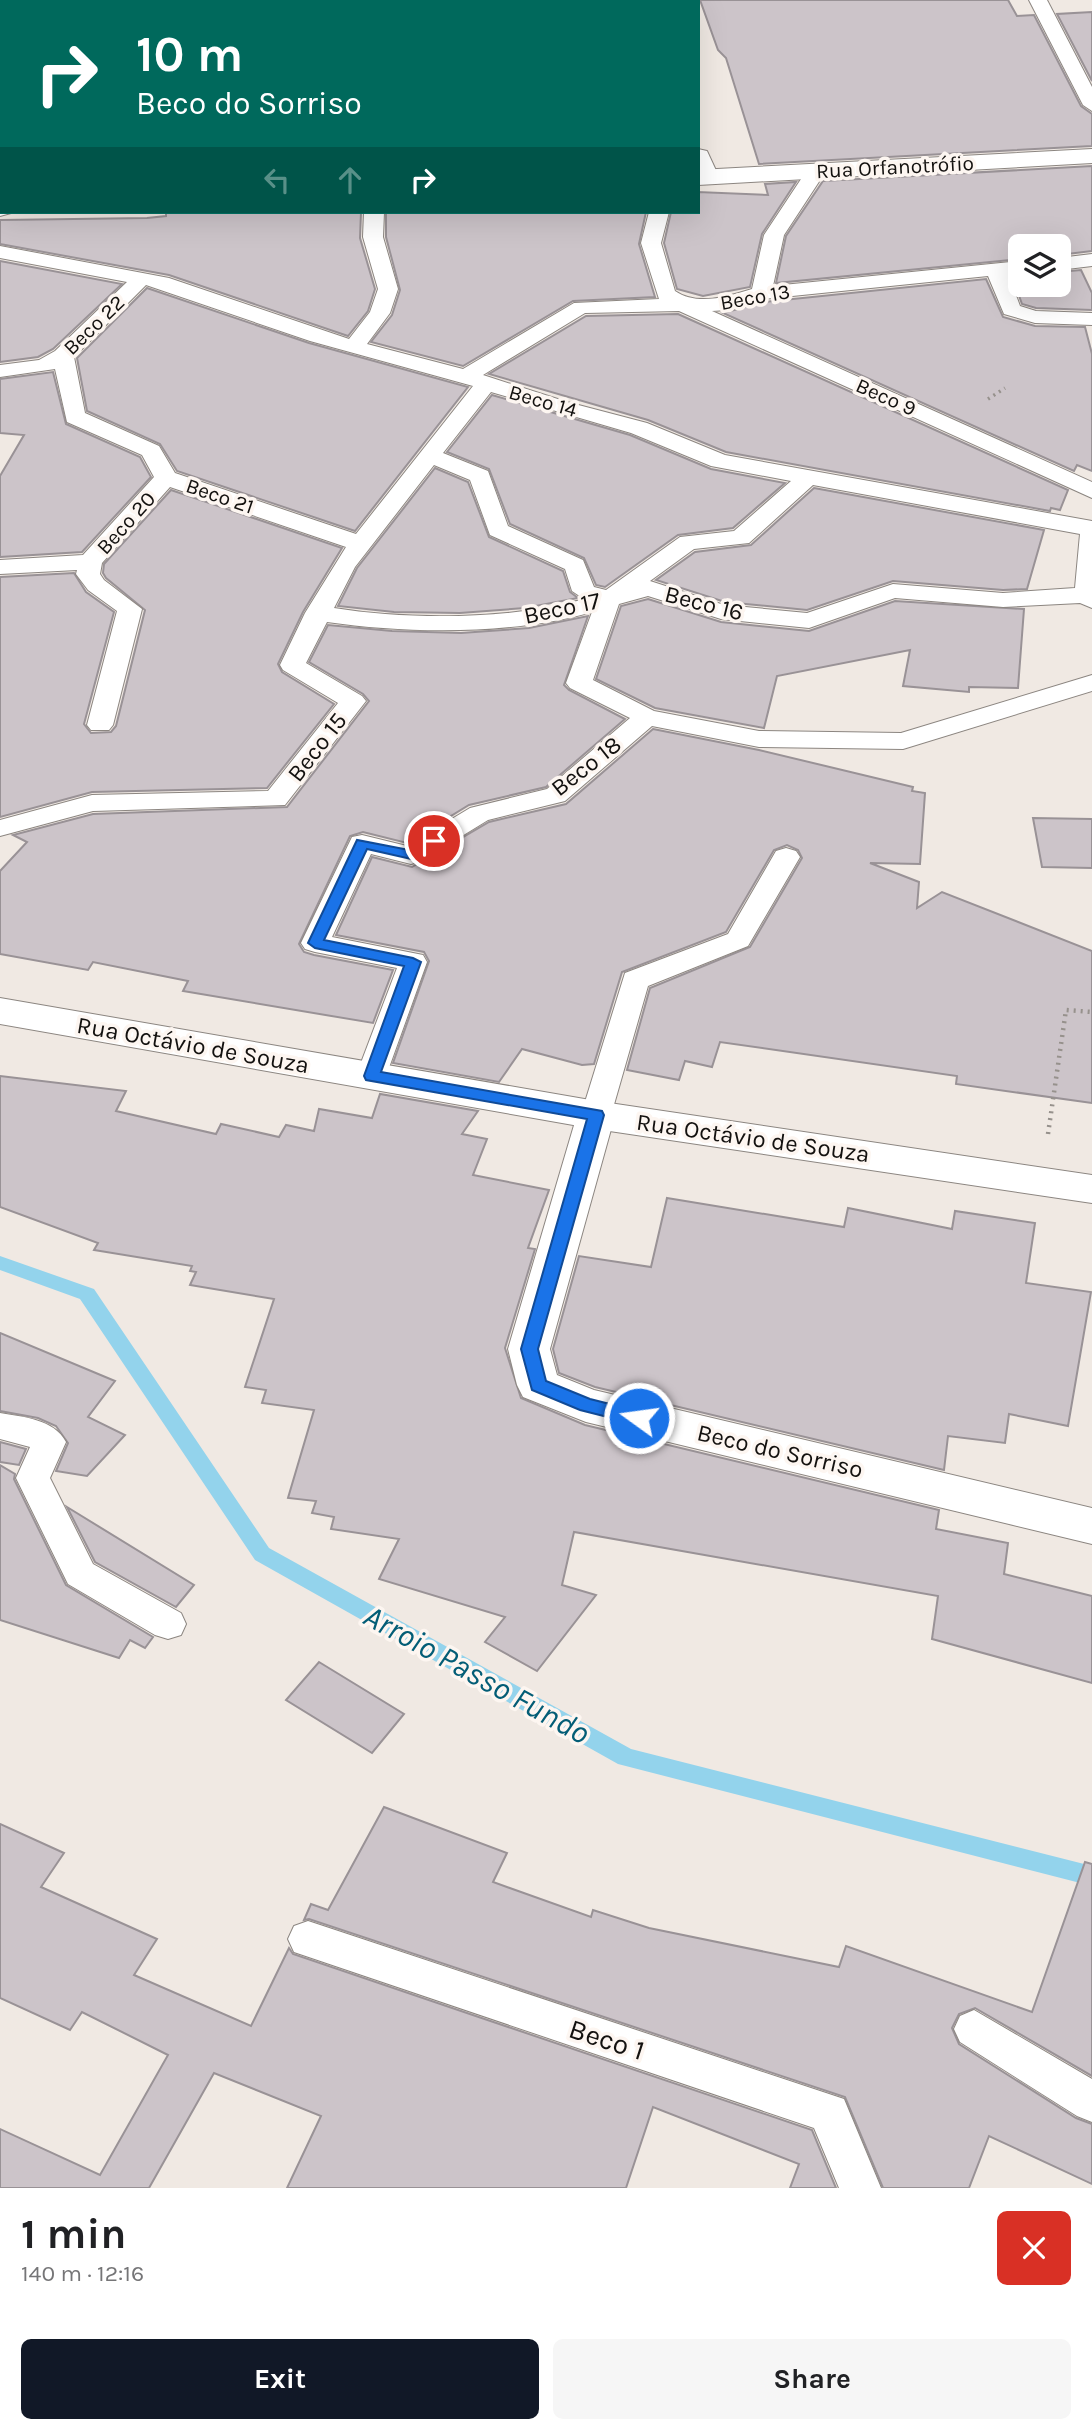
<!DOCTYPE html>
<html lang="en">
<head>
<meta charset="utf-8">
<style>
	body { margin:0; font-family:Karla,sans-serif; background:#f6f6f6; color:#202124; height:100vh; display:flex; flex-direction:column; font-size:26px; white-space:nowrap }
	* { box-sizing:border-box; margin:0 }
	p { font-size:23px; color:#757577 }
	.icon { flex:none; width:38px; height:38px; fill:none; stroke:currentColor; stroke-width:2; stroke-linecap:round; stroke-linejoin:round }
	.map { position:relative; height:2188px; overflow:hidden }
	.drawer { display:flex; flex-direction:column; background:#fff; flex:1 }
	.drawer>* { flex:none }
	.hud { position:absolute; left:0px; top:0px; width:700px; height:214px; box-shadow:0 7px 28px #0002; background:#00695c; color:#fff; overflow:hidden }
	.tools { position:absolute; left:1008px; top:234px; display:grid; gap:14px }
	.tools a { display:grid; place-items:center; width:63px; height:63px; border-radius:10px; background:#fff; box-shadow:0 7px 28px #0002; font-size:35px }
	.pin { position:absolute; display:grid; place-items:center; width:60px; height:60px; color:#fff; margin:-30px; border:4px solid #fff; border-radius:50%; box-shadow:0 2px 7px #0007 }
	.me { position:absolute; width:77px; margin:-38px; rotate:284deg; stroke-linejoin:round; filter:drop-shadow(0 0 5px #0008) }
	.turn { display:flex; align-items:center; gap:24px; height:147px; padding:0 21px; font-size:32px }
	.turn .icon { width:91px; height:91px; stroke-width:2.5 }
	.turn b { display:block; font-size:49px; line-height:60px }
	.lanes { display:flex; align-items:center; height:66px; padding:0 21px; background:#0003; justify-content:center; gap:35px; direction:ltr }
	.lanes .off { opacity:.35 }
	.round { display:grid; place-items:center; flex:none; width:74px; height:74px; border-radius:10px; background:#f6f6f6 }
	.head { display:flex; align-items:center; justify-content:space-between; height:119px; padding:0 21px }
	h1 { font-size:42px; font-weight:700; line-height:52px }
	.cta { display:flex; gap:14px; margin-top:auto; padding:14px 21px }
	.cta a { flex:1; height:80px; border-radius:10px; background:#111827; color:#fff; font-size:28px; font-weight:700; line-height:80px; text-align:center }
	.cta a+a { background:#f6f6f6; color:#202124 }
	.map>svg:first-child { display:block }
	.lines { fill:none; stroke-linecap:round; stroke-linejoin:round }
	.stream { fill:#93d3ec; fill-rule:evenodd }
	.building { fill:#ccc4c9; stroke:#999296; stroke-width:2 }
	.service-casing { stroke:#8c8681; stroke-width:2 }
	.minor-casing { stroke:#8c8681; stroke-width:2 }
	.tertiary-casing { stroke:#8c8681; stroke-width:2 }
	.path-far1 { stroke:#96918c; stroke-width:3.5; stroke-dasharray:2 4.5; stroke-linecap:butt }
	.path { stroke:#96918c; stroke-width:4.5; stroke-dasharray:2 5; stroke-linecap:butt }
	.service { fill:#fff; fill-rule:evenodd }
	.minor { fill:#fff; fill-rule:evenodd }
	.tertiary { fill:#fff; fill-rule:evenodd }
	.route { fill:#1a73e8; stroke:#114b97; stroke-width:2 }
	.labels { text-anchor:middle; stroke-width:7; stroke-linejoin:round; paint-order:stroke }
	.far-street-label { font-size:21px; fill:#13110f; stroke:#fdf6f1 }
	.street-label { font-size:24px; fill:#13110f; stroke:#fdf6f1 }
	.near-street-label { font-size:28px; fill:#13110f; stroke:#fdf6f1 }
	.near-water-label { font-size:32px; font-style:italic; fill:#035d76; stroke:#fdf6f1 }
</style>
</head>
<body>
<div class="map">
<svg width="1092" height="2188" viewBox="0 0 1092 2188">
	<rect width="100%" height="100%" fill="#f0e9e3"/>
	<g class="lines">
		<path class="stream" d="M0,1256L94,1289L269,1548L631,1749L1092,1866V1886L618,1764L255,1560L80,1299L0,1270Z"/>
	</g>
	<g class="building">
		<path d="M700,0H1008L1017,16L1034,15L1081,106L1092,114V146L759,164L726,58L718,50Z"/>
		<path d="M1092,12V81L1057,14Z"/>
		<path d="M1092,166V251L1059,255V247H1020V259L776,283L786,236L823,181Z"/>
		<path d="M796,182L762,234L750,287L703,296L677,289L664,243L671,212H698V192L768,195L765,184Z"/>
		<path d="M166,212H361L360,238L375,289L368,311L348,336L169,275L0,244V220L147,218L166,216Z"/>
		<path d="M386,212H646L639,244L655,297L573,301L463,366L371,342L392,315L400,290L386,237Z"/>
		<path d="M0,261L122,284L53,349L38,357L0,362Z"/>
		<path d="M1081,270L1092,293V310L1036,308L1022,304L1012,276H1020V285H1059V272Z"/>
		<path d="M986,279L1003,317L1035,326L1085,327L1092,354V471L1077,465L1074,471L723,313L764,302Z"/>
		<path d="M147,288L309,343L468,387L355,531L177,471L160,444L87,411L77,358Z"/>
		<path d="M678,314L1068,490L1060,510L1051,508L1050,511L726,452L648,420L489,374L586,316Z"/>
		<path d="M53,372L66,424L140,457L151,477L82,552L0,557V476L24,435L0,433V379Z"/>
		<path d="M492,395L630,435L711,469L785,483L733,528L678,535L605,587L596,585L584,558L510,524L489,469L447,452Z"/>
		<path d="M435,468L468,482L489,537L563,571L570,592L578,598L525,608L460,613L394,612L338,606L357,568Z"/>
		<path d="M814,488L1044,530L1027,589L1003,590L893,581L807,610L725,602L656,580L695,552L751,545Z"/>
		<path d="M171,490L342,548L303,612L278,664L282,672L334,704L267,788L92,792L0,817V577L74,573L86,592L114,612L84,724L91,733L111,732L116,726L145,610L106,578L103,573L104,564Z"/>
		<path d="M648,599L721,622L809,631L895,601L1024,609L1018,688L969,687V692L903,686L910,650L777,676L764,728L655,708L596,679L621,606Z"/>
		<path d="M588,616L564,685L569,690L625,719L546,787L469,805L407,843L363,832L350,836L299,944L304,952L314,955L393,970L373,1023L183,991L188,981L93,962L88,970L0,954V871L27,842L13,835L93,814L287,807L369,701L363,694L309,662L328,625L392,631L461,633L529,628Z"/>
		<path d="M653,729L759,750L913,787L912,791L925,793L920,864L870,863L919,882L917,908L942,892L1092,951V1103L956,1084L957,1076L720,1042L712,1067L685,1061L679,1080L627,1070L650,988L750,947L802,858L798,850L787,845L774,850L726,932L622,972L594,1064L582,1065L522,1049L499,1082L393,1063L429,961L424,952L336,935L372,857L412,867L489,822L566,804Z"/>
		<path d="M1033,818L1092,819V868L1042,867Z"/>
		<path d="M0,1076L126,1091L116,1111L216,1134L221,1124L279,1137L286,1125L314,1131L319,1109L372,1118L380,1094L478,1111L462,1134L487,1139L473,1175L549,1190L528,1248L535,1249L505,1348L521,1398L585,1425L939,1510L936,1529L1008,1543L1004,1574L1092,1596V1683L932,1639L938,1596L574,1532L562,1585L596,1595L537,1671L485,1642L505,1617L379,1579L399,1539L331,1529L334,1517L312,1513L316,1501L288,1498L314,1410L262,1403L266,1390L245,1387L274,1299L190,1285L196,1272L190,1271L192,1266L94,1250L98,1243L0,1207Z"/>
		<path d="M667,1198L844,1227L848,1208L952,1229L955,1211L1035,1223L1026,1283L1091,1292L1068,1426L1009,1414L1005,1443L948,1436L944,1470L595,1387L559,1373L553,1349L579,1256L651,1267Z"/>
		<path d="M0,1333L115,1381L88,1417L125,1435L87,1476L56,1471L68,1443L56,1426L38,1418L0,1411Z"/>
		<path d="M0,1442L26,1449L19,1465L0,1462Z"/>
		<path d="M0,1465L15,1474L14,1479L66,1585L153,1637L145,1648L130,1640L119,1658L0,1620Z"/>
		<path d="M67,1507L194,1585L176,1607L95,1562Z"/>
		<path d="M319,1662L404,1714L372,1753L286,1700Z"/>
		<path d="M384,1807L507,1853L493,1882L591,1917L593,1910L649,1928L839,1967L846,1946L1032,2012L1085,1862L1092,1864V2076L975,2008L959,2014L952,2028L959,2044L1076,2118L1092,2124V2184L989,2136L969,2188H883L845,2097L309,1919L304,1920L311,1904L328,1910Z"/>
		<path d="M0,1824L64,1853L41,1887L157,1939L134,1975L251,2026L289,1948L293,1954L812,2130L836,2188H790L799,2164L653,2107L626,2188H287L321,2116L214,2073L149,2188H0V2129L100,2175L168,2055L82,2012L70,2030L0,1998Z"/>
	</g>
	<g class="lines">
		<defs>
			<g id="service">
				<path d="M1029,0H1047L1092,87V111L1083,105Z"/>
				<path d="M816,165L826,171L784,235L773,286L1020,261V273L1008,274L1020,306L1036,311L1092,313V325L1035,323L1004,314L988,276L763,299L727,310L712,311L1092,482V498L679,311L585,313L483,375L567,402L647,423L725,455L1092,521V608L1080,603L1003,607L895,598L809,628L721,619L648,596L619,604L593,680L654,711L759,731L901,733L1092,675V691L903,749L759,747L652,726L565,801L488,820L421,861L411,864L371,854L332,937L413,953L423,955L427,962L386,1076L381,1083L371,1086L361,1083L356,1076L397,968L315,952L305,949L301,943L352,837L362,835L407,846L470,808L547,789L630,718L570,688L566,683L592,612C512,635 410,634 327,622L306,663L362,696L366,701L285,805L93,811L0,836V820L92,795L268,791L338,703L283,670L280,665L305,613L346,547L170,487L102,563L100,574L104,580L142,609L113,725L109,730H91L87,725L117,611L88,590L76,574L77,570L0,574V560L83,555L154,477L142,455L67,422L55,369L0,377V365L39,360L55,351L127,282L0,258V246L169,278L349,339L370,312L378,289L363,237L364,212H384L383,237L398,289L390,313L367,344L463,369L574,303L659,299L641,243L649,212H669L661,243L675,291C697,306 727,297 752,289L764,235L809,167ZM146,285L310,341L473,386L356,534L175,473L159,446L85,413L74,357ZM491,392L631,433L711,466L791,481L734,531L680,537L606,590L594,587L583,560L508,526L488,471L443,453ZM434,465L470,480L490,535L565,569L572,591L584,599C512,620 408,620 334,608L355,567ZM813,485L1080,534L1075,588L1003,593L893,584L807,613L724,605L650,581L694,549L749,543Z"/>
				<path d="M1092,254V266L1059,270V258Z"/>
				<path d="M786,848L796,851L800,857L748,946L648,986L611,1115L607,1122L596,1125L585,1122L581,1115L625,973L728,934L776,851Z"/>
				<path d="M0,1413C23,1417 54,1419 66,1442L50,1478L93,1564L181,1613L186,1624L181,1635L168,1639L155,1635L68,1584L16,1478L30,1447L0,1439Z"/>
				<path d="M308,1921L844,2099L881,2188H839L814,2128L294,1952L288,1939L294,1926Z"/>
				<path d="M974,2010L1092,2079V2122L1077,2116L960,2042L954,2029L960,2016Z"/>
			</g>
			<g id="minor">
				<rect x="191" y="0" width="22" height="2"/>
				<path d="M633,0H655L656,2H634Z"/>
				<path d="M698,149L707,151L719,177L715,182L698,183Z"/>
				<path d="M596,1101L610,1105L615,1115L550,1349L557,1375L594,1390L1092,1508V1544L586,1422L523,1397L517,1385L508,1349L577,1115L582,1105Z"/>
			</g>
			<g id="tertiary">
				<path d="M1092,149V163L698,185V170Z"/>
				<path d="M0,200L2,212L11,213L0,216Z"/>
				<path d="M0,998L596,1101L1092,1175V1203L596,1129L0,1024Z"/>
			</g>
		</defs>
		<use href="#service" class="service-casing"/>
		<use href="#minor" class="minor-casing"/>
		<use href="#tertiary" class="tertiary-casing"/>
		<path class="path-far1" d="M988,399L1005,388"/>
		<path class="path" d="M1048,1134L1066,1010L1092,1012"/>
		<use href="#service" class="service"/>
		<use href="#minor" class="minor"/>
		<use href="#tertiary" class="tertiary"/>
	</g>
	<path class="route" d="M434,837L439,838V844L411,859L367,849L324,940L413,958L421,962L381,1072L602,1111L604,1115L538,1349L546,1381L590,1399L646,1413L648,1418L646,1423L639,1425L580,1410L532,1390L521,1349L587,1119L366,1080L364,1076L404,966L315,948L308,943L357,840L409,850Z"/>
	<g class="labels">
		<g class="far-street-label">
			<text transform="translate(895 167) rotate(-3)" y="7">Rua Orfanotrófio</text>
			<text transform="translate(755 297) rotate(-10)" y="7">Beco 13</text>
			<text transform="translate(94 325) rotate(-44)" y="7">Beco 22</text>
			<text transform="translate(886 397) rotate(24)" y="7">Beco 9</text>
			<text transform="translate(543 401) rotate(16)" y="7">Beco 14</text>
			<text transform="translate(220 496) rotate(19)" y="7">Beco 21</text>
			<text transform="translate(126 523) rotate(-48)" y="7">Beco 20</text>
		</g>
		<g class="street-label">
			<text transform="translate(704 603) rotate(14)" y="8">Beco 16</text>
			<text transform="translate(562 608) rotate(-12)" y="8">Beco 17</text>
			<text transform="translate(317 747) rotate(-52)" y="8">Beco 15</text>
			<text transform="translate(586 766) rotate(-38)" y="8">Beco 18</text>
			<text transform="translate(193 1045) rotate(10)" y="8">Rua Octávio de Souza</text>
			<text transform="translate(753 1138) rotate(8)" y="8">Rua Octávio de Souza</text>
			<text transform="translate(780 1451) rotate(13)" y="8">Beco do Sorriso</text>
		</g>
		<g class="near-street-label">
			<text transform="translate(607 2039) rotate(18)" y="10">Beco 1</text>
		</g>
		<g class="near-water-label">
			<text transform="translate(477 1674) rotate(29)" y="11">Arroio Passo Fundo</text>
		</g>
	</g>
</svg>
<div class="tools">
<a><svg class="icon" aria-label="layers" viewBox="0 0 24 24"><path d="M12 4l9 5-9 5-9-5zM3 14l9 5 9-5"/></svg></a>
</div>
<div class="pin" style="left:434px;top:841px;background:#d93025"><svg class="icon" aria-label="arrive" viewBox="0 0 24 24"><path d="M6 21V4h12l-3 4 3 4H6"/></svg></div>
<svg class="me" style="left:639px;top:1418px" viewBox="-20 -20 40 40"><circle r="17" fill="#1a73e8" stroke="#fff" stroke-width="3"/><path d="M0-11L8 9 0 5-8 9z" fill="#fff"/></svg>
<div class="hud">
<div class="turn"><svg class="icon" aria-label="right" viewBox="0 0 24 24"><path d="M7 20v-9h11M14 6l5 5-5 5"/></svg><div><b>10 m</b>Beco do Sorriso</div></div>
<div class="lanes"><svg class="icon off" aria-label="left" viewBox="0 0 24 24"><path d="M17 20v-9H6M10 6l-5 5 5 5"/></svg><svg class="icon off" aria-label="ahead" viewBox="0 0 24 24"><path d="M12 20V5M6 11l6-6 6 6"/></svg><svg class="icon" aria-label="right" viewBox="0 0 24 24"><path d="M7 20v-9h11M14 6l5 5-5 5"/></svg></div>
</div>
</div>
<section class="drawer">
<div class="head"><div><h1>1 min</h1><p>140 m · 12:16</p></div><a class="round" style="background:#d93025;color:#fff"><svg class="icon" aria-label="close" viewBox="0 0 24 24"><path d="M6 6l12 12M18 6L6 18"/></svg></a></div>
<div class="cta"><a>Exit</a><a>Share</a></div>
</section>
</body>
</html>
